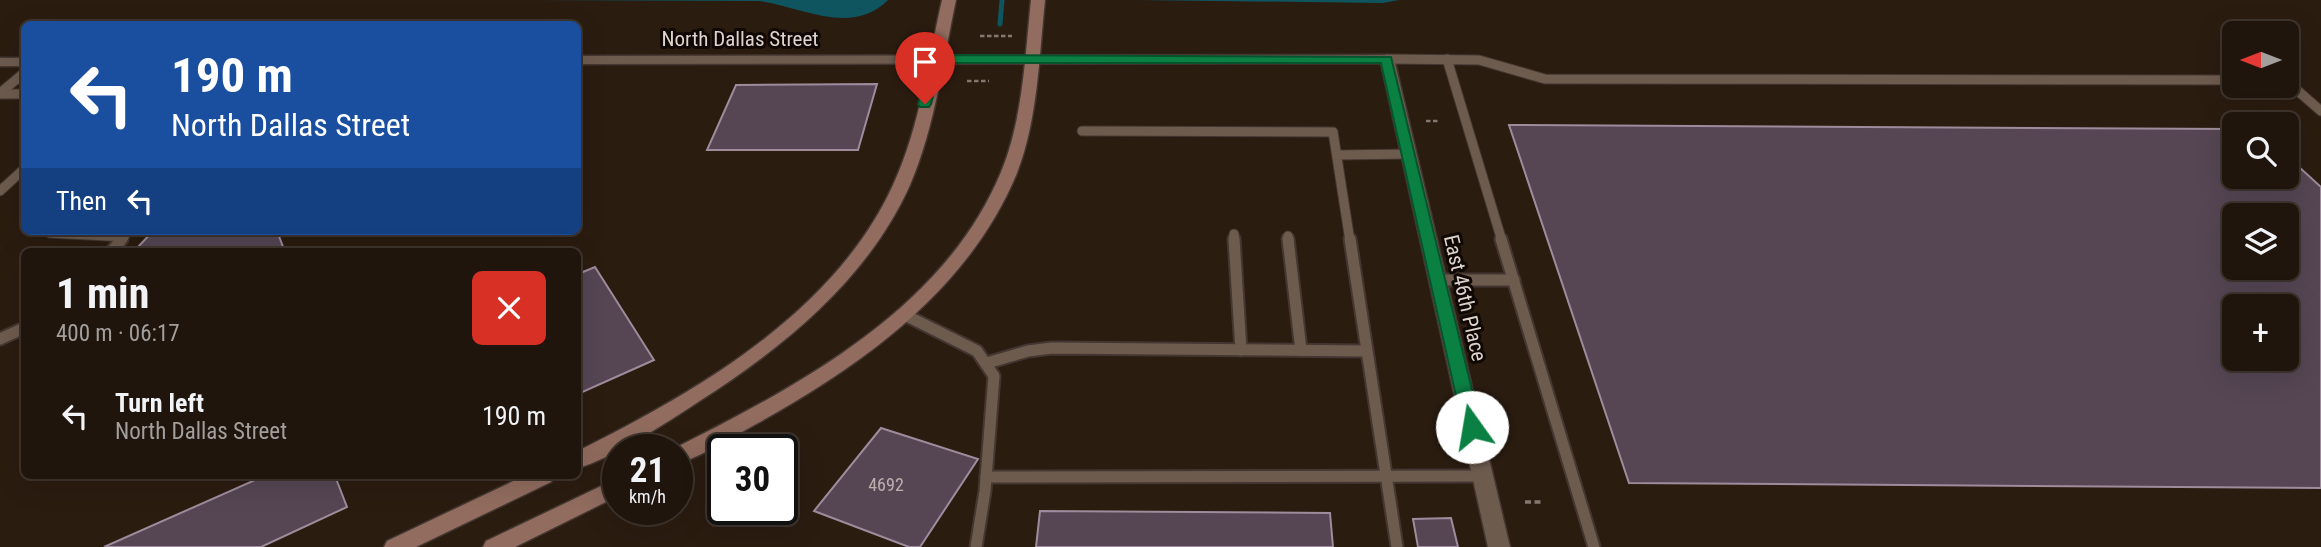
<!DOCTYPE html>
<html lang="en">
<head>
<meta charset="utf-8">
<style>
	body { margin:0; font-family:"Roboto Condensed",sans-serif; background:#2d221a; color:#f1f3f6; height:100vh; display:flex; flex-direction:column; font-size:26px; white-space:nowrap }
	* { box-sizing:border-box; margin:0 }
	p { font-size:23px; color:#a29f9d }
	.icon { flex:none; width:38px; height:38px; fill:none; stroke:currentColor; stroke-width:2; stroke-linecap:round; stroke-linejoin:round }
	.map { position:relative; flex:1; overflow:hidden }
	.panel { position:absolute; left:21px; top:248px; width:560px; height:231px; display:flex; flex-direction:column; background:#20150c; border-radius:10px; box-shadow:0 7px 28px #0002,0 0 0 2px #3d342d }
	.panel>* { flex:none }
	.banner { position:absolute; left:21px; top:21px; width:560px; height:214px; border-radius:10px; box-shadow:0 7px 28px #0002,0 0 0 2px #3d342d; background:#1a4fa0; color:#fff; overflow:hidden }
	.needle { width:46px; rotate:270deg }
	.buttons { position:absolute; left:2222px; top:21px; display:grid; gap:14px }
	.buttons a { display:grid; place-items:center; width:77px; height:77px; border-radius:10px; background:#20150c; box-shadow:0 7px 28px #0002,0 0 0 2px #3d342d; font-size:35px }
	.speed { position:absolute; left:602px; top:434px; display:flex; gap:14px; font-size:35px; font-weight:700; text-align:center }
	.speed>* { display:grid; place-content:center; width:91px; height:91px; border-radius:50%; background:#20150c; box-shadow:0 7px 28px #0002,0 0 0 2px #3d342d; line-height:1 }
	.speed small { font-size:18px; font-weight:400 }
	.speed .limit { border:4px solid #111; border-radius:10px; background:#fff; color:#111 }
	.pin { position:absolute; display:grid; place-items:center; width:60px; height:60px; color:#fff; margin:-72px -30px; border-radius:50% 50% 50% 0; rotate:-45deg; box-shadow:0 0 7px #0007 }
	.pin .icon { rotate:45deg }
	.me { position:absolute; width:77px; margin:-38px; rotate:347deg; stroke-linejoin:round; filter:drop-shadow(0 0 5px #0008) }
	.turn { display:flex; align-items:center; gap:24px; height:147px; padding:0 35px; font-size:32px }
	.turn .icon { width:91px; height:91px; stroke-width:2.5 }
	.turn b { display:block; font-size:49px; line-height:60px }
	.then { display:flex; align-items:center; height:66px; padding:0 35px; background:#0003; gap:14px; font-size:26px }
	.round { display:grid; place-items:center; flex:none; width:74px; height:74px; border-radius:10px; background:#2d221a }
	.overview { display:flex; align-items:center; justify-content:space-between; height:119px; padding:0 35px }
	h1 { font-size:42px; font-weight:700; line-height:52px }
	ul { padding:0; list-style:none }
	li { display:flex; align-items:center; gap:21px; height:98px; padding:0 35px }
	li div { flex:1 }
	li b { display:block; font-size:26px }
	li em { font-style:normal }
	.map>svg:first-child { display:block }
	.water { fill:#0f5560 }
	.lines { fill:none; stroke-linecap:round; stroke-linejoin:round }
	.stream { stroke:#0f5560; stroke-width:5 }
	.building { fill:#564654; stroke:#9e8c9c; stroke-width:2; fill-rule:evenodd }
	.service-far1-casing { stroke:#443731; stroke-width:11 }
	.service-casing { stroke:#443731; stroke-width:15 }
	.minor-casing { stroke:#443731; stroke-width:3 }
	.secondary-casing { stroke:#443731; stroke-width:3 }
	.path-far1 { stroke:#84776d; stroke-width:2.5; stroke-dasharray:4.5 2.5; stroke-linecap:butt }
	.path { stroke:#84776d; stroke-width:3.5; stroke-dasharray:6 3.5; stroke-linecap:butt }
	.service-far1 { stroke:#6d5b4e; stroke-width:9 }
	.service { stroke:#6d5b4e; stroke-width:11 }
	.minor { fill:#6d5b4e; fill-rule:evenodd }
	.secondary { fill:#916c5f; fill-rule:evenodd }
	.route { fill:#0b8043; stroke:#07532c; stroke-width:2 }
	.labels { text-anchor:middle; stroke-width:6; stroke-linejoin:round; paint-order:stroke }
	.number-label { font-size:18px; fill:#bcb0ae }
	.street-label { font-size:21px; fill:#ded4cc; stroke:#0f0804 }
</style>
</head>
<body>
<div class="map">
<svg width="2321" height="547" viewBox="0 0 2321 547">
	<rect width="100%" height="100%" fill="#2b1c10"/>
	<g class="water">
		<path d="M533,0H888C851,37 801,6 759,1Z"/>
		<path d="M1138,0H1399L1382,3Z"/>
	</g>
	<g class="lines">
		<path class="stream" d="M1000,24L1002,0"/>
	</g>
	<g class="building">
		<path d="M877,84L858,150H707L736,85Z"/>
		<path d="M1509,125L2235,129V177H2287V156L2321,187V488L1629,483ZM2235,215H2287V268H2235ZM2235,306H2287V359H2235Z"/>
		<path d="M153,231H277L285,252H210L216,249L137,248Z"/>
		<path d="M595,267L654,360L578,394V274Z"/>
		<path d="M881,428L978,459L920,547H909L814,511Z"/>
		<path d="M264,476H335L347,507L261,547H104Z"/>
		<path d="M1040,511L1330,513L1333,547H1036Z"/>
		<path d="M1451,518L1458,547H1418L1413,519Z"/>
	</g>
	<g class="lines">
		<defs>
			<g id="service-far1">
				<path d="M1387,59L1479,60L1545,79L2235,80"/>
				<path d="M1447,59L1502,241"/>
				<path d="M2283,86L2298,91L2321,111"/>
				<path d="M0,93L24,73"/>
				<path d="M0,94H24"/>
				<path d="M1082,131L1333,132L1350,241"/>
				<path d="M1337,155L1409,154"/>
				<path d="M0,191L24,169"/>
				<path d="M51,231L50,233L124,237"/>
				<path d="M1234,234V241"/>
				<path d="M1288,236L1289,241"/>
				<path d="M121,241L124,237"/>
			</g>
			<g id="service">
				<path d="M1234,239L1241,350"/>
				<path d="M1288,239L1301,350"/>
				<path d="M1350,239L1397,547"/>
				<path d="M1501,239L1594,547"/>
				<path d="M111,252L122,239"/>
				<path d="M1438,280H1514"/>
				<path d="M903,314L977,351L994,376L985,491L976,547"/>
				<path d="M0,339L24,328"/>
				<path d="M987,363L1028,351L1052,348L1365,351"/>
				<path d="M986,477L1483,476"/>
			</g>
			<g id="minor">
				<path d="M1387,55L1394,59L1510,547H1488L1381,63L578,64V56Z"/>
				<rect x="0" y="58" width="24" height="8"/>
			</g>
			<g id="secondary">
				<path d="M942,0H956C943,61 935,127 910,185C868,279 783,348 698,402C668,422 611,459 578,468V451C698,391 835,312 893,185C920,127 928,61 942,0Z"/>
				<path d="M1031,0H1045C1039,57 1038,119 1017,173C969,289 864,364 758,423C732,437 705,455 677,464V450H671C798,386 944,310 1001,172C1023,119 1025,57 1031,0Z"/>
				<path d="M524,476H554L551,482L416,547H384L387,541Z"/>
				<path d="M618,478V496L515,547H483L486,541Z"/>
			</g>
		</defs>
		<use href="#service-far1" class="service-far1-casing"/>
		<use href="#service" class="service-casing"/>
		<use href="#minor" class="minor-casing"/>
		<use href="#secondary" class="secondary-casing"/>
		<g class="path-far1">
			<path d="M980,36H1012"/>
			<path d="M967,81H989"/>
			<path d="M1426,121H1440"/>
		</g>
		<path class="path" d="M1525,502H1543"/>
		<use href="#service-far1" class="service-far1"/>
		<use href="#service" class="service"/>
		<use href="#minor" class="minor"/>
		<use href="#secondary" class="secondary"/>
	</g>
	<path class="route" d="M935,55L1391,57L1481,427L1478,432H1465L1463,427L1381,63H941L931,104L929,107H920L918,104L929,59Z"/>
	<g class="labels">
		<g class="number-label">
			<text x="886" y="491">4692</text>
		</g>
		<g class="street-label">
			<text x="740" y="46">North Dallas Street</text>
			<text transform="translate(1465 298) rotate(77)" y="7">East 46th Place</text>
		</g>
	</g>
</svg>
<div class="buttons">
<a><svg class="needle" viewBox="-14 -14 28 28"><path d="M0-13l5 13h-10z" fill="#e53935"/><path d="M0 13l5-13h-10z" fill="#a29f9d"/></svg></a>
<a><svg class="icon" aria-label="search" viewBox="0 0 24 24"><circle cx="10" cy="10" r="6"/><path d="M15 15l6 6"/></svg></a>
<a><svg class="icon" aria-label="layers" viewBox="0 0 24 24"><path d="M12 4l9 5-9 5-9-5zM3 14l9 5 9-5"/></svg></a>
<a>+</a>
</div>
<div class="speed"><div>21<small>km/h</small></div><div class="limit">30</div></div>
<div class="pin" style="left:925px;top:104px;background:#d93025"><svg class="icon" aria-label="arrive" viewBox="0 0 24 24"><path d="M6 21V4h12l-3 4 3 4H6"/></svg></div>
<svg class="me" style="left:1472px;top:427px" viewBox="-20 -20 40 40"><circle r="19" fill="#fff"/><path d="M0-13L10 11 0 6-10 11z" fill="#0b8043"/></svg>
<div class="banner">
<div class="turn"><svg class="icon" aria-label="left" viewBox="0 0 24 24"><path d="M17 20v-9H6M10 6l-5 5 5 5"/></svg><div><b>190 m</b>North Dallas Street</div></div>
<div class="then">Then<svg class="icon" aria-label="left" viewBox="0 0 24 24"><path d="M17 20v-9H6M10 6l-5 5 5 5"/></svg></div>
</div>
<section class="panel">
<div class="overview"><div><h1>1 min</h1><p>400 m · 06:17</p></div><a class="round" style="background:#d93025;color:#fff"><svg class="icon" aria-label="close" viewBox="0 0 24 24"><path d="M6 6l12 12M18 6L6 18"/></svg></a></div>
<ul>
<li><svg class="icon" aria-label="left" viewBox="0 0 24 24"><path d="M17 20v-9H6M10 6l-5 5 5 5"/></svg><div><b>Turn left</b><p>North Dallas Street</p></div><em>190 m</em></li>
</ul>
</section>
</div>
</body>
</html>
